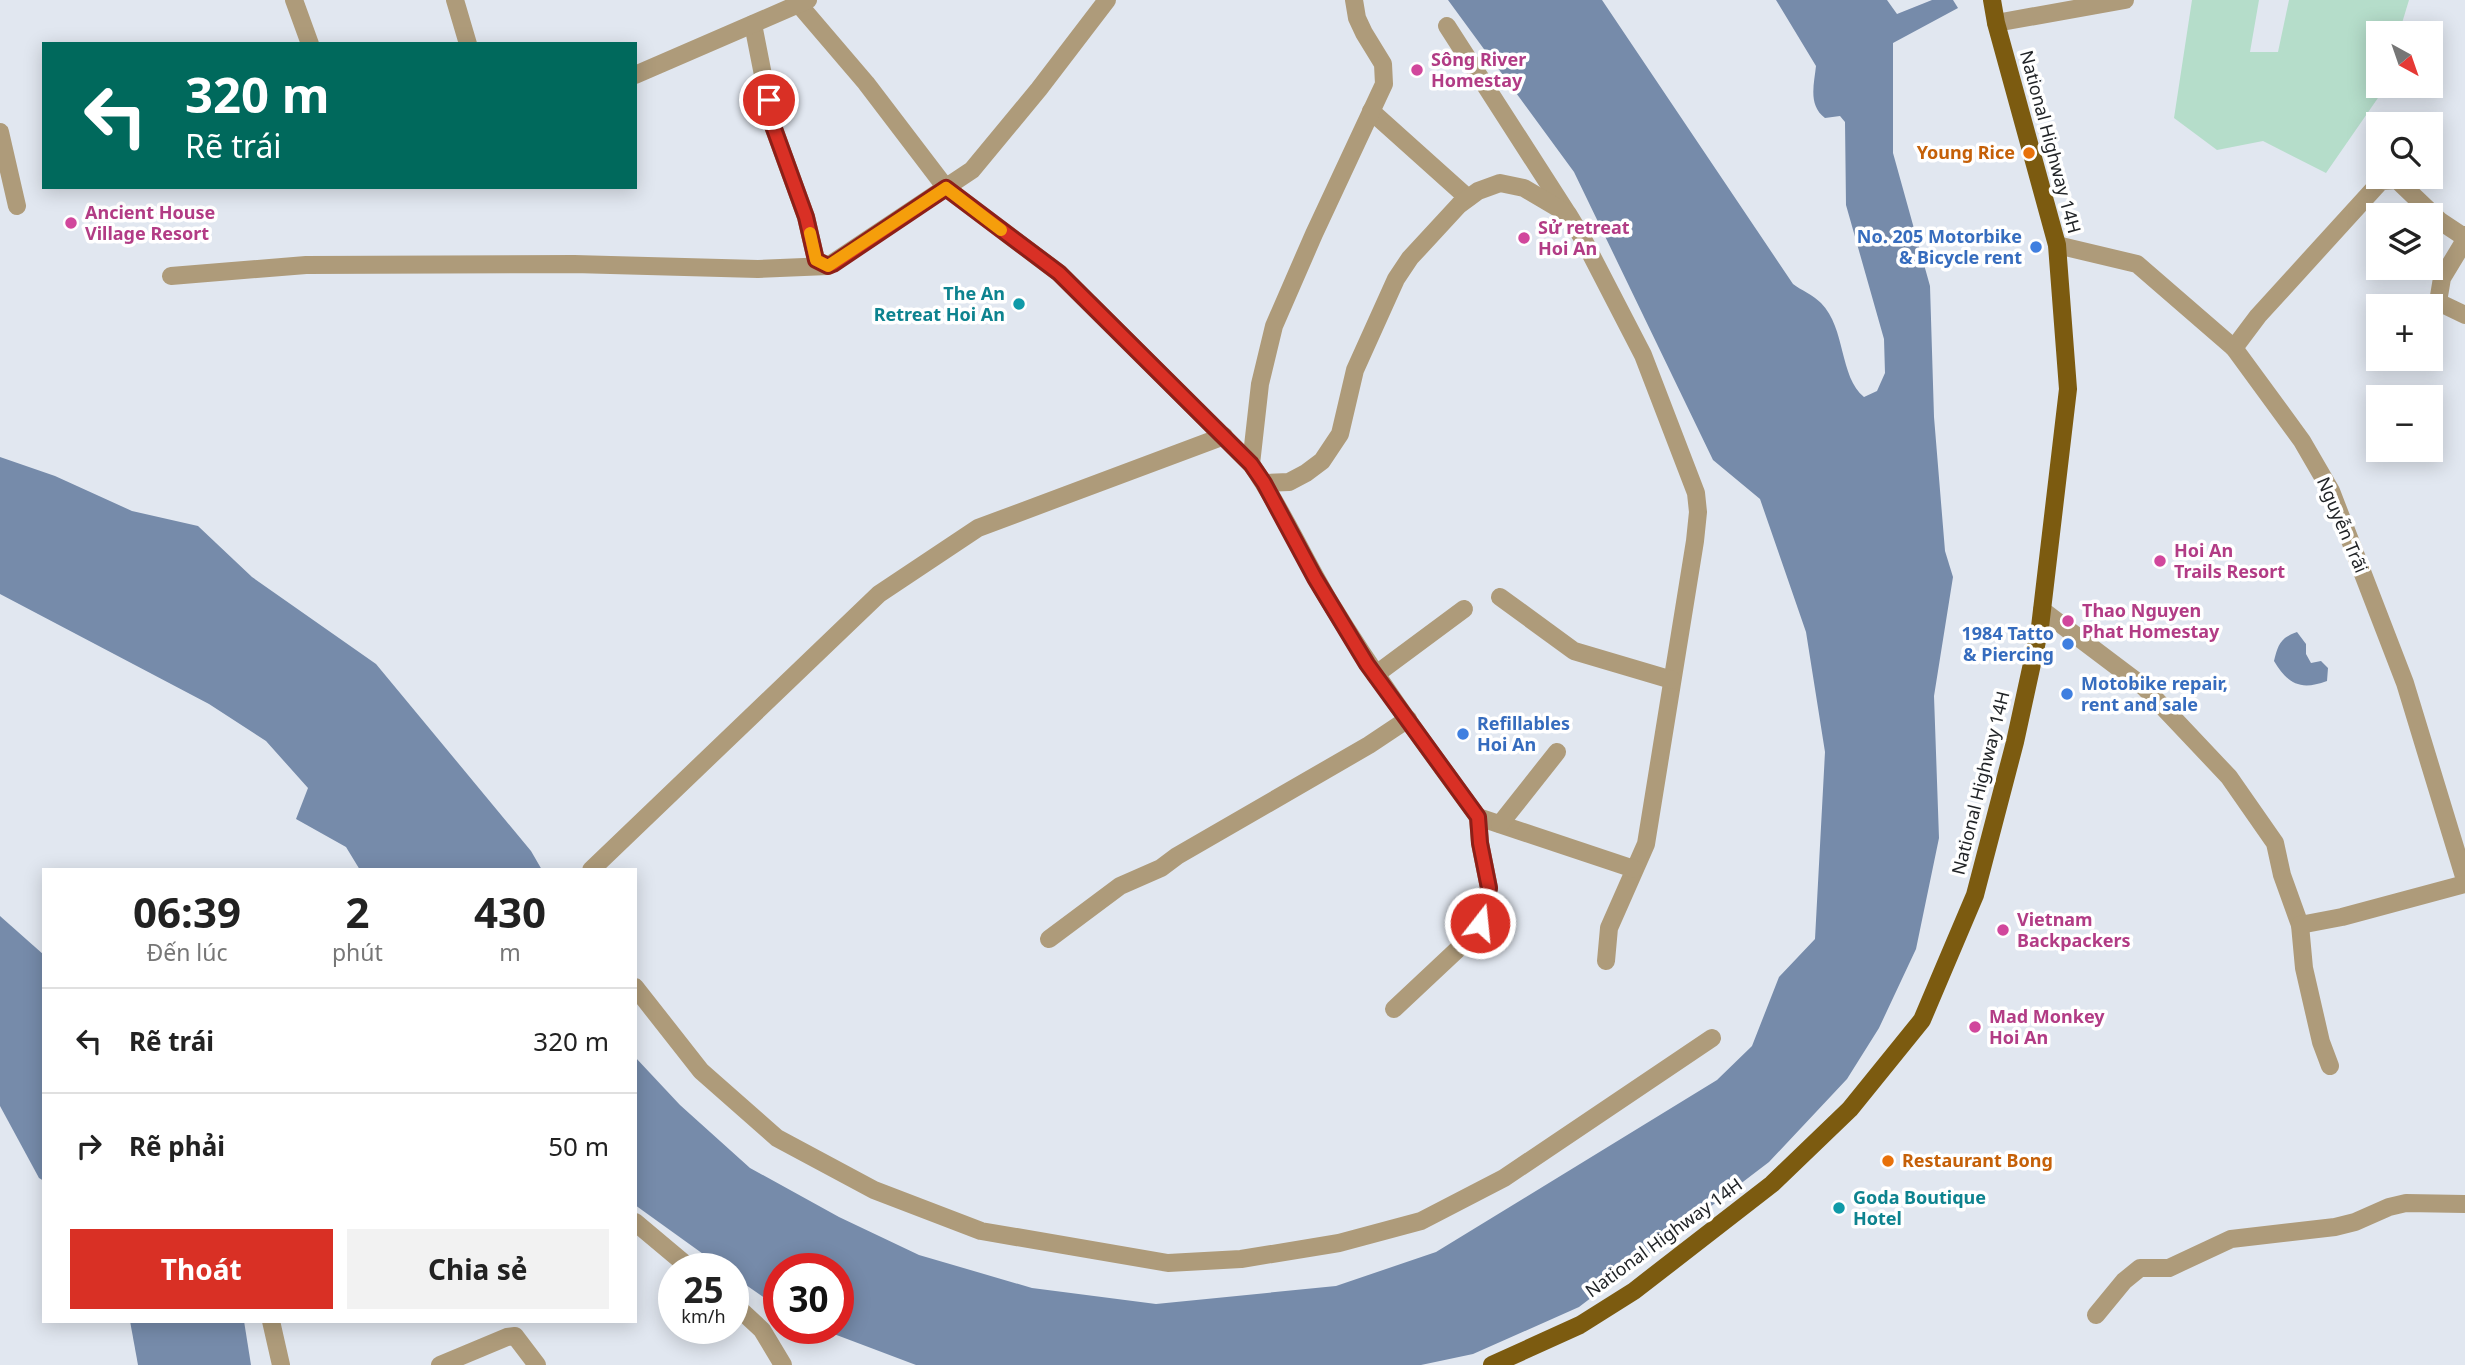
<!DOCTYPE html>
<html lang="vi">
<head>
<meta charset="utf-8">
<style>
	body { margin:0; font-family:"Noto Sans",sans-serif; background:#f2f2f2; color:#222; height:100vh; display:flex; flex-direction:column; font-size:26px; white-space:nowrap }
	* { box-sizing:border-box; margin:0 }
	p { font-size:23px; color:#767676 }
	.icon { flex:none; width:38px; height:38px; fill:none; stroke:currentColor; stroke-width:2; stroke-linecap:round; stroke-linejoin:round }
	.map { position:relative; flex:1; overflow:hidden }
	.panel { position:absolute; left:42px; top:868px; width:595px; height:455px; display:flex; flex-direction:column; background:#fff; border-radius:0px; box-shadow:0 4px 18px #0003 }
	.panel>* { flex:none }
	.top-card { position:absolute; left:42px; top:42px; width:595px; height:147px; border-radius:0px; box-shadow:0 4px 18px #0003; background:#00695c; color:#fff; overflow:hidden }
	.needle { width:46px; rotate:140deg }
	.buttons { position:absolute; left:2366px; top:21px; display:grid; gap:14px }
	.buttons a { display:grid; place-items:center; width:77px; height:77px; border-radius:0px; background:#fff; box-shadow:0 4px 18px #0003; font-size:35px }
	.speed { position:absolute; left:658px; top:1253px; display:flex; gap:14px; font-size:35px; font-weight:700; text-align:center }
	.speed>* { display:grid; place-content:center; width:91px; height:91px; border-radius:50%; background:#fff; box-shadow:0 4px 18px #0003; line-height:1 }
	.speed small { font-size:18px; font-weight:400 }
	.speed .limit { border:10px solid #d22; background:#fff; color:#111 }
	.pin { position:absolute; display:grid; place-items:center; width:60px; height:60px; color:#fff; margin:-30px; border:4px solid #fff; border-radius:50%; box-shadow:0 2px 7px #0007 }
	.me { position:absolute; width:77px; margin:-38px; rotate:16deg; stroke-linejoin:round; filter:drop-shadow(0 0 5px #0008) }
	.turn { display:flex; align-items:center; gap:24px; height:147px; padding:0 28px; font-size:32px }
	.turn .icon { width:91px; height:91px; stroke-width:2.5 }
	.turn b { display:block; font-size:49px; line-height:60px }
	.eta { display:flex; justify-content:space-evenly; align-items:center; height:119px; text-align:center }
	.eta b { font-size:42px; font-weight:700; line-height:49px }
	.action { display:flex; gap:14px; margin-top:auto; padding:14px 28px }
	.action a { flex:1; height:80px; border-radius:0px; background:#d93025; color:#fff; font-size:28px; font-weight:700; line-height:80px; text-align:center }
	.action a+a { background:#f2f2f2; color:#222 }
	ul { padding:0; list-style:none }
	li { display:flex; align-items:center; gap:21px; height:105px; padding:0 28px; border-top:2px solid #e0e0e0 }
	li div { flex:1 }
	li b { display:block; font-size:26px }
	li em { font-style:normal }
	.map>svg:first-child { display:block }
	.green { fill:#b5ddca }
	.water { fill:#768baa }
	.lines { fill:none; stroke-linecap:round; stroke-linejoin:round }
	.minor { stroke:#ae9b7a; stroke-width:18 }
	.major { stroke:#7c5b10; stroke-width:18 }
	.route-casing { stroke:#8d1f18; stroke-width:18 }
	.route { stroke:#d93025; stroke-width:12 }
	.slow { stroke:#f59e0b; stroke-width:12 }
	.hotel-dot { fill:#d1479c; stroke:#fff; stroke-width:2.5 }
	.food-dot { fill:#e8710a; stroke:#fff; stroke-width:2.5 }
	.shop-dot { fill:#3f7fe0; stroke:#fff; stroke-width:2.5 }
	.culture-dot { fill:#0f9aa8; stroke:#fff; stroke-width:2.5 }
	.labels { text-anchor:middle; stroke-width:7; stroke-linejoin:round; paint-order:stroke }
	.hotel-label { font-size:18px; font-weight:bold; fill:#b23c85; stroke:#fff; text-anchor:start }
	.street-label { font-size:18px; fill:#212427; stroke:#fff }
	.food-label { font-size:18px; font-weight:bold; fill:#c56008; stroke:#fff; text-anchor:end }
	.shop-label { font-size:18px; font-weight:bold; fill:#366cbe; stroke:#fff; text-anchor:end }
	.culture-label { font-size:18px; font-weight:bold; fill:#0d838f; stroke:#fff; text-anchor:end }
</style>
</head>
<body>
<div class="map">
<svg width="2465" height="1365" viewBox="0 0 2465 1365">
	<rect width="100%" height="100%" fill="#e1e7f0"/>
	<path class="green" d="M2192,0H2259L2250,52H2278L2289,0H2409L2399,33H2378V86H2383L2380,95L2326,173L2263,141L2217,150L2174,118Z"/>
	<g class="water">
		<path d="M1448,0H1602L1793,284C1801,290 1813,295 1821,303C1846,328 1839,377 1864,397L1877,391L1885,373L1884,339L1846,205L1845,122L1840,116L1825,118C1808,105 1814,85 1816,66L1776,0H1887L1897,14L1932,0H1953L1958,8L1893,43V153L1930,286L1934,417L1945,551L1953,577L1934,696L1939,838L1916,949L1879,1028L1847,1079L1769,1162L1579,1307L1473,1354L1421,1365H916L818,1328H838V1269H779V1308L733,1276V1269H724L635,1205V1057L680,1105L750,1168L839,1217L919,1255L1032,1288L1156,1304L1336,1286L1436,1252L1717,1080L1752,1046L1779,977L1815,939L1825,752L1806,632L1760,499L1713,460L1574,172Z"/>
		<path d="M0,457L55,476L132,511L198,526L252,577L376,664L531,851L542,870H360L346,847L296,819L308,788L266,741L209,704L0,594Z"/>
		<path d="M2297,632L2306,644V654L2311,663L2321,661L2328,668L2327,681C2300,691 2288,684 2274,661C2278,645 2280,638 2297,632Z"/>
		<path d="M0,916L44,955V1181L39,1178L0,1106Z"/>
		<path d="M130,1321H244L251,1365H138Z"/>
	</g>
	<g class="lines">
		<g class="minor">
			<path d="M294,0L310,44"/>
			<path d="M455,0L468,44"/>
			<path d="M795,0L866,83L946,188L1059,273L1251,464C1282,508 1303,558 1331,604C1376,678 1427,747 1478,817L1480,843L1489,888L1480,923L1458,949L1394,1009"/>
			<path d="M1996,23L2125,0"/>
			<path d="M753,24L773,126L806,217L816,260L824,266"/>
			<path d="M1447,26L1566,211"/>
			<path d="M635,75L808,0"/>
			<path d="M1371,111L1468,198"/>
			<path d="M0,132L17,206"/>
			<path d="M2465,240L2442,278L2438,302L2465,315"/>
			<path d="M2057,245L2137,264L2234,348L2302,441L2331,491L2405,683L2465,880"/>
			<path d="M171,276L306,265L574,264L758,269L828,266L972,170L1039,89L1107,0"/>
			<path d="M2234,348L2258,316L2381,181L2397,180L2440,221L2461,235H2465"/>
			<path d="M1251,464L1260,384L1274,326L1314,234L1384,84L1383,64L1364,33L1357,18L1354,0"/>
			<path d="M1264,483L1289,482L1306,473L1322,461L1340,434L1355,370L1396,279L1410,258L1459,205L1478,191L1500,183L1524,188L1568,214L1583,239L1643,355L1696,493L1698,512L1695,541L1646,844L1609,928L1606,961"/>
			<path d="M1500,597L1574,651L1672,680"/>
			<path d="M2042,610L2144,687L2229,777L2275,843L2282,875L2300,925L2304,968L2321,1042L2330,1066"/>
			<path d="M1375,675L1464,609"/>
			<path d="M1478,817L1634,869"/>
			<path d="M1500,824L1557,752"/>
			<path d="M591,870L879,594L978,528L1224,436"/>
			<path d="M2300,925L2342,917L2465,884"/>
			<path d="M1049,939L1120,886L1161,868L1177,856L1369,745L1408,719"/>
			<path d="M635,987L701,1071L777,1138L874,1190L981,1231L1168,1263L1241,1259L1339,1243L1421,1221L1504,1178L1712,1038"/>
			<path d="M635,1222L691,1269"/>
			<path d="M733,1303L762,1330L783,1365"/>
			<path d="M2096,1315L2124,1281L2140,1268H2169L2231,1239L2335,1227L2355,1222L2389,1207L2406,1203L2465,1204"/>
			<path d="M271,1321L281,1365"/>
			<path d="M440,1365L507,1337L515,1336L537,1365"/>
		</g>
		<path class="major" d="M1492,1365L1580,1325L1634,1291L1772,1184L1850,1109L1922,1020L1975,895L2015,742L2040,627L2068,389L2057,245L1996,23L1992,0"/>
	</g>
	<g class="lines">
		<defs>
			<path id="route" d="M769,100L773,126L806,217L816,260L828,266L833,264L946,188L1059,273L1251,464L1264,483L1315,578L1367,664L1478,817L1480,843L1489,888L1480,923"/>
		</defs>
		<use href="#route" class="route-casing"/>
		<use href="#route" class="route"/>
		<path class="slow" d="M810,233L816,260L828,266L946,188L1001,230"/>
	</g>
	<g class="hotel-dot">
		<circle cx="1417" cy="70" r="7"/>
		<circle cx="71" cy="223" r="7"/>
		<circle cx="1524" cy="238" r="7"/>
		<circle cx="2160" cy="561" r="7"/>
		<circle cx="2068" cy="621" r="7"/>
		<circle cx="2003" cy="930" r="7"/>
		<circle cx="1975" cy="1027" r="7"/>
	</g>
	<g class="food-dot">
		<circle cx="2029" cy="153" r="7"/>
		<circle cx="1888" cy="1161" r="7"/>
	</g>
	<g class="shop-dot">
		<circle cx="2036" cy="247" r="7"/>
		<circle cx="2068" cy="644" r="7"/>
		<circle cx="2067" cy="694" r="7"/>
		<circle cx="1463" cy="734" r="7"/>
	</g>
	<g class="culture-dot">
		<circle cx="1019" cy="304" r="7"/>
		<circle cx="1839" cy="1208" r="7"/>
	</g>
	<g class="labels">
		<g class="hotel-label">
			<text x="1431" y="66">Sông River<tspan x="1431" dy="21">Homestay</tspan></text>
			<text x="85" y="219">Ancient House<tspan x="85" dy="21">Village Resort</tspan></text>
			<text x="1538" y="234">Sử retreat<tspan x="1538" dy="21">Hoi An</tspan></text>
			<text x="2174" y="557">Hoi An<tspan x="2174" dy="21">Trails Resort</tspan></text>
			<text x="2082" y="617">Thao Nguyen<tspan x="2082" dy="21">Phat Homestay</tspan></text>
			<text x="2017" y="926">Vietnam<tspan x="2017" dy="21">Backpackers</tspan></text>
			<text x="1989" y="1023">Mad Monkey<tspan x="1989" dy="21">Hoi An</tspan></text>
		</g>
		<g class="street-label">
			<text transform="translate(2050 142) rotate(75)" y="6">National Highway 14H</text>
			<text transform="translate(2342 525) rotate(67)" y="6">Nguyễn Trãi</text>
			<text transform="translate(1981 783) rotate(-76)" y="6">National Highway 14H</text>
			<text transform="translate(1664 1238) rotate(-36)" y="6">National Highway 14H</text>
		</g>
		<g class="food-label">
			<text x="2015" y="159">Young Rice</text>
			<text x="1902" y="1167" text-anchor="start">Restaurant Bong</text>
		</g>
		<g class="shop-label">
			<text x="2022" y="243">No. 205 Motorbike<tspan x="2022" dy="21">&amp; Bicycle rent</tspan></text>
			<text x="2054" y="640">1984 Tatto<tspan x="2054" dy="21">&amp; Piercing</tspan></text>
			<text x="2081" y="690" text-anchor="start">Motobike repair,<tspan x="2081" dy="21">rent and sale</tspan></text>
			<text x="1477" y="730" text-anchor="start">Refillables<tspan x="1477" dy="21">Hoi An</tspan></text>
		</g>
		<g class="culture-label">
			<text x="1005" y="300">The An<tspan x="1005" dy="21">Retreat Hoi An</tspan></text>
			<text x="1853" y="1204" text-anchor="start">Goda Boutique<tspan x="1853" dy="21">Hotel</tspan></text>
		</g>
	</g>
</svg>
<div class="buttons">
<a><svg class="needle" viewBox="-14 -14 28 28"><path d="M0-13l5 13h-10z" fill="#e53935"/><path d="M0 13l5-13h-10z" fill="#767676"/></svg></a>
<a><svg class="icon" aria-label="search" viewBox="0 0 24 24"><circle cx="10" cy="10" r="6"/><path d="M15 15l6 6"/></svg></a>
<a><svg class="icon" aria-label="layers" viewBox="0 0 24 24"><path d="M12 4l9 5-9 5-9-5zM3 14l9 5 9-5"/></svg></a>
<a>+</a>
<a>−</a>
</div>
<div class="speed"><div>25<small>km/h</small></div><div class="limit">30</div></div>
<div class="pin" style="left:769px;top:100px;background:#d93025"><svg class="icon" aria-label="arrive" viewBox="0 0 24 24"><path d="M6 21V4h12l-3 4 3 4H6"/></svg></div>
<svg class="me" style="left:1480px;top:923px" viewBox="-20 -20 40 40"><circle r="17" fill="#d93025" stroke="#fff" stroke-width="3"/><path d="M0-11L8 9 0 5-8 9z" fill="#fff"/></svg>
<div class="top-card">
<div class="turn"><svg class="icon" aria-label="left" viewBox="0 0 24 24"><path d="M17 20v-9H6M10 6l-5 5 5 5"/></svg><div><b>320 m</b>Rẽ trái</div></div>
</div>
<section class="panel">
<div class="eta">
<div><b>06:39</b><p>Đến lúc</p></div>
<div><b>2</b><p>phút</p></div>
<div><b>430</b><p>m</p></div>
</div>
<ul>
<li><svg class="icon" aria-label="left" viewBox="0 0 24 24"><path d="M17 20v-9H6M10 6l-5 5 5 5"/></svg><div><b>Rẽ trái</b></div><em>320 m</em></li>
<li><svg class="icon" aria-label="right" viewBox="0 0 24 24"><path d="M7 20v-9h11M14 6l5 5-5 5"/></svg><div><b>Rẽ phải</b></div><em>50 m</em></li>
</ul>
<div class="action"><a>Thoát</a><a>Chia sẻ</a></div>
</section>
</div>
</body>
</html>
